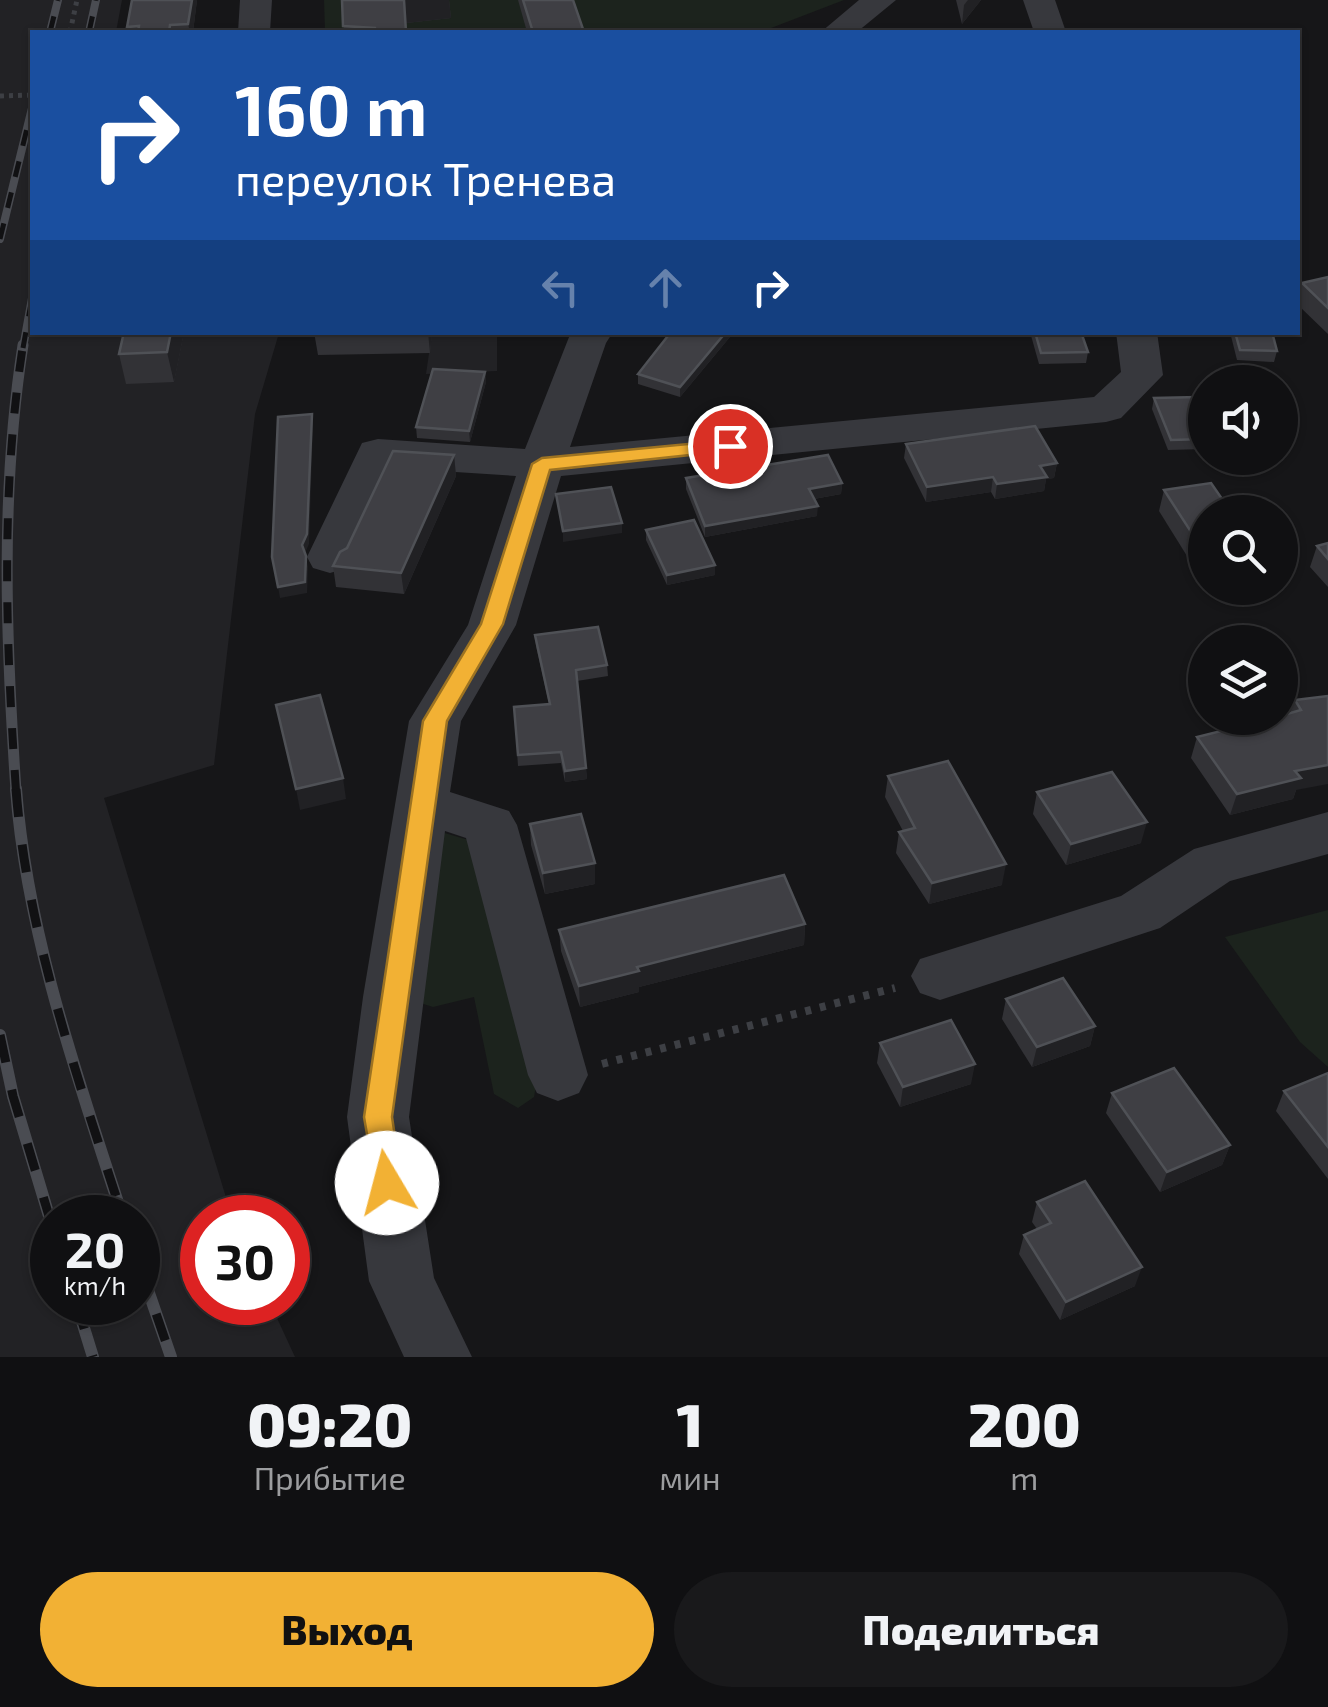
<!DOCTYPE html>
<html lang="ru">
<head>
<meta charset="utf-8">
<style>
	body { margin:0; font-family:"Exo 2",sans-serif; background:#19191b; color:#f1f3f6; height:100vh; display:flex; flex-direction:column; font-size:38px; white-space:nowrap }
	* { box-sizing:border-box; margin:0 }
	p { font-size:32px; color:#9c9d9f }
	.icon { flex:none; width:55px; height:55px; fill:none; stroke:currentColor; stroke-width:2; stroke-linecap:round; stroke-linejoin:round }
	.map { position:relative; height:1357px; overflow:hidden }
	.panel { display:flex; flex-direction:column; background:#101012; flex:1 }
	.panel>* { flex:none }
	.banner { position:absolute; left:30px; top:30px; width:1270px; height:305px; border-radius:0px; box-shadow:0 2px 8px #0004,0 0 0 2px #303032; background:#1a4fa0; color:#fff; overflow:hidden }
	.tools { position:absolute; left:1188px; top:365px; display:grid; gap:20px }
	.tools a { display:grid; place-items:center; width:110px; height:110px; border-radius:50%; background:#101012; box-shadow:0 2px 8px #0004,0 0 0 2px #303032; font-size:50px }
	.speed { position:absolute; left:30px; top:1195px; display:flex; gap:20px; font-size:50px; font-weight:700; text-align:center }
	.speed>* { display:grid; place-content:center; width:130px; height:130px; border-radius:50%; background:#101012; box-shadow:0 2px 8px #0004,0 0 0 2px #303032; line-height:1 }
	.speed small { font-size:25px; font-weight:400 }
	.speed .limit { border:15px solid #d22; background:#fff; color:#111 }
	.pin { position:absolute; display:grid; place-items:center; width:85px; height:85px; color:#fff; margin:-42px; border:5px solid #fff; border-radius:50%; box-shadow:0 2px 10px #0007 }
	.me { position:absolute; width:110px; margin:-55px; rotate:352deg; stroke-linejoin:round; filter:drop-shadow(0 0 8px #0008) }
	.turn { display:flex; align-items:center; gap:35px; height:210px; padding:0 40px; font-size:45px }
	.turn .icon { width:130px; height:130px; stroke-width:2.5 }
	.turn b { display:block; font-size:70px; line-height:85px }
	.lanes { display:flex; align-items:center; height:95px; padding:0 40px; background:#0003; justify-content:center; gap:50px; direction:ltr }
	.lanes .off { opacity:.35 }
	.eta { display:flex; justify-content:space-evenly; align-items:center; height:170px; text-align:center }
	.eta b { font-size:60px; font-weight:800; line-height:70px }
	.action { display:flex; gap:20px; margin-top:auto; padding:20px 40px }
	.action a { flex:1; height:115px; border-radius:60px; background:#f2b134; color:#111; font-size:40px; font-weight:800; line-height:115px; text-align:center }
	.action a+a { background:#19191b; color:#f1f3f6 }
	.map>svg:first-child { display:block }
	.built { fill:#222225; fill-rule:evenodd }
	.green { fill:#1c231d }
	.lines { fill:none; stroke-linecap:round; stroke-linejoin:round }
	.path-far1 { stroke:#3d3f44; stroke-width:5; stroke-dasharray:4 5; stroke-linecap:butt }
	.path { stroke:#3d3f44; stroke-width:8; stroke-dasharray:6 9; stroke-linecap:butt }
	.minor { fill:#37383d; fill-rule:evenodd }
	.rail-far2-casing { stroke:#4a4c52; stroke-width:8 }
	.rail-far1-casing { stroke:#4a4c52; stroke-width:11 }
	.rail-casing { stroke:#4a4c52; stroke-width:12 }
	.rail-far2 { stroke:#111113; stroke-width:5; stroke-dasharray:16; stroke-linecap:butt }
	.rail-far1 { stroke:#111113; stroke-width:8; stroke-dasharray:21; stroke-linecap:butt }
	.rail { stroke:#111113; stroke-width:9; stroke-dasharray:28; stroke-linecap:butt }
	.wall { fill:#323236 }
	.shaded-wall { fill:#212124 }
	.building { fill:#3f3f44; stroke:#4f5156; stroke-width:2.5 }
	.route { fill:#f2b134; stroke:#9d7322; stroke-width:2.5 }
</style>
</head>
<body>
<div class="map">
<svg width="1328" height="1357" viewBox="0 0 1328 1357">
	<rect width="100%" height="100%" fill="#161618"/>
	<g class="built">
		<path d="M0,0H122L116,32H32V332L279,333L255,414L214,765L104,798L232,1217L202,1218V1302L270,1303L295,1357H0ZM52,1218H138V1302H52Z"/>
		<path d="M432,333H497V371L426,374Z"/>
	</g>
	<g class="green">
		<path d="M324,0H844L761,32H325Z"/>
		<path d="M441,832L479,843L539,1068L534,1097L518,1108L494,1094L474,997L433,1007L402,997Z"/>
		<path d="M1328,910V1067L1300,1042L1225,937Z"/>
	</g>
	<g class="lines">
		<g class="path-far1">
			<path d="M70,32L77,0"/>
			<path d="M0,96L32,95"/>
		</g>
		<path class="path" d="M602,1064L895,988"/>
		<g class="minor">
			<path d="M240,0H272L270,32H238Z"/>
			<path d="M859,0H896L857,32H821Z"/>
			<path d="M1023,0H1055L1066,32H1034Z"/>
			<path d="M571,332H613L606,343L570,447L1094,397L1121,372L1116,332H1157L1163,375L1121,418L1106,422L561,476L516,625L461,721L450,792L509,811L517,825L588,1075L579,1093L558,1101L537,1093L528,1075L466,838L445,831L409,1117L434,1278L472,1357H404L369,1281L347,1117L363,997L409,721L468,625L516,476L393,468L347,568L330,573L313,568L307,557L362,443L378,439L525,449Z"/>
			<path d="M1328,812V854L1230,881L1160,928L940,1000L920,993L911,976L920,959L1121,896L1194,849Z"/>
		</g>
		<defs>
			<g id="rail-far2">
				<path d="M50,32L58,0"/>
				<path d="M89,32L96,0"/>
				<path d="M0,239L32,108"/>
				<path d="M23,348L32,298"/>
			</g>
			<path id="rail-far1" d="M16,791C6,643 0,493 23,345"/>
			<g id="rail">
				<path d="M16,789C27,935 78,1079 123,1218"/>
				<path d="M0,1035L13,1096L52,1226"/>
				<path d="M138,1261L171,1357"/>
				<path d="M76,1302L93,1357"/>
			</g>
		</defs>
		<use href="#rail-far2" class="rail-far2-casing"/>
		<use href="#rail-far1" class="rail-far1-casing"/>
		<use href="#rail" class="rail-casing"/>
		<use href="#rail-far2" class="rail-far2"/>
		<use href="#rail-far1" class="rail-far1"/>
		<use href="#rail" class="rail"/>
	</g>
	<g class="wall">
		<path d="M197,0L193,32H128L127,27Z"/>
		<path d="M342,0H449L451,18L406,23L407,32H344Z"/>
		<path d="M518,0H573L584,32H527Z"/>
		<path d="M956,0H981L962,24Z"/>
		<path d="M1328,277V334L1298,305V298L1302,283Z"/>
		<path d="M184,332L174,382L126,384L119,354Z"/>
		<path d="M314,332H432L430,353L318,355Z"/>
		<path d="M671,332H734L680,397L638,384V374Z"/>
		<path d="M1030,332H1081L1088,352L1086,363L1039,364Z"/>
		<path d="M1176,332H1272L1277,351L1274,362L1237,360L1231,336L1176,334Z"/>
		<path d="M485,372L486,382L470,442L417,438L416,427Z"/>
		<path d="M1154,398L1205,412V449L1168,450L1152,409Z"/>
		<path d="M906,444L1057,463L1054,478L1046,479L1044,491L995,499L991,492L926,502L904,458Z"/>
		<path d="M454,455L456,476L404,594L336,587L333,566L347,548Z"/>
		<path d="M686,478L842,483L841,494L814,499L817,516L705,537L686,489Z"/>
		<path d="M1211,483L1187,556L1159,511L1164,490Z"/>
		<path d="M646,530L715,575L667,585L646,540Z"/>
		<path d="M1328,543V587L1310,567L1317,546Z"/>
		<path d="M535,635L607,665L608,676L577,681L587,779L565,782L561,763L518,766L514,707L549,704L536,646Z"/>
		<path d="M1328,696L1293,799L1230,815L1191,758L1197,737L1290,713L1295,700Z"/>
		<path d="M888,776L1002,885L929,904L896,853L899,832L903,831L885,797Z"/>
		<path d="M1037,792L1141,843L1066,865L1033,814Z"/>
		<path d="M530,824L595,863V884L545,894L531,845Z"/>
		<path d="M805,924L804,945L639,987V992L580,1007L561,951L559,930Z"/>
		<path d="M1006,999L1095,1026L1090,1046L1032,1067L1002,1019Z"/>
		<path d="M880,1043L971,1084L900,1107L877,1063Z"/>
		<path d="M1328,1073V1179L1276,1111L1284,1091Z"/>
		<path d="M1112,1093L1230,1145L1222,1165L1160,1192L1106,1113Z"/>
		<path d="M1037,1202L1135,1286L1060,1320L1019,1254L1024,1235L1037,1229L1032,1222Z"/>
	</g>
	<g class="shaded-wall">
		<path d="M192,0H197L193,32H190L188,24Z"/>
		<path d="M404,0H449L451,18L406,23Z"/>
		<path d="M968,0H981L962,24L964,5Z"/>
		<path d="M171,332H184L174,382L167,352Z"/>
		<path d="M428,332H432L430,353Z"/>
		<path d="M726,332H734L680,397V387Z"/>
		<path d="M485,372L486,382L470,442L469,431Z"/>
		<path d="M312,414L313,424L309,544L304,555L302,545Z"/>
		<path d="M454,455L456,476L404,594L401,573Z"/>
		<path d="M1057,463L1054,478L1046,479L1044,491L995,499L997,484L1040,466Z"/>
		<path d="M993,477L991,492L926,502L927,487Z"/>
		<path d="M842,483L841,494L808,500L809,489Z"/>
		<path d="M818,506L817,516L705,537V526Z"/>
		<path d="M622,523V533L563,542V531Z"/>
		<path d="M1205,533V554L1187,556L1193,535Z"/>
		<path d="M306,556L308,567L307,593L280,598L278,587Z"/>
		<path d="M715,565V575L667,585V575Z"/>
		<path d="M1328,765V784L1296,790L1293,799L1230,815L1237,794L1295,771Z"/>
		<path d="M586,768L587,779L565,782V771Z"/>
		<path d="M343,778L346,799L300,810L296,789Z"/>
		<path d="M1147,822L1141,843L1066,865L1071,844Z"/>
		<path d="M595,863V884L545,894L543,873Z"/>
		<path d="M1006,864L1002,885L929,904L932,883Z"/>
		<path d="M805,924L804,945L639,987V992L580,1007L579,986L637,967Z"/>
		<path d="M1095,1026L1090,1046L1032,1067L1037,1047Z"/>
		<path d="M975,1064L971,1084L900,1107L903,1087Z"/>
		<path d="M1230,1145L1222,1165L1160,1192L1167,1172Z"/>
		<path d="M1142,1267L1135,1286L1060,1320L1066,1302Z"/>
	</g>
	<g class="building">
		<path d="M132,0H192L188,24L170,25L169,32H138L139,26L127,27Z"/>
		<path d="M342,0H404L406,32H376L375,28L343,26Z"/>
		<path d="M523,0H573L584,32H533Z"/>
		<path d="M1328,277V308L1302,283Z"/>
		<path d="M124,332H171L167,352L119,354Z"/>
		<path d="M671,332H726L680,387L638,374Z"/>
		<path d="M1035,332H1081L1088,352L1041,353Z"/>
		<path d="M1235,332H1272L1277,351L1240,350Z"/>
		<path d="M433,369L485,372L469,431L416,427Z"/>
		<path d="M1199,397L1205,412V439L1171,440L1154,398Z"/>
		<path d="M312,414L307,534L302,545L306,556L305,582L278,587L272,557L278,417Z"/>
		<path d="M1035,426L1057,463L1040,466L1047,477L997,484L993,477L927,487L906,444Z"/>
		<path d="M393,451L454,455L401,573L333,566L340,552L347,548Z"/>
		<path d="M828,455L842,483L809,489L818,506L705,526L686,478Z"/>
		<path d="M1211,483L1231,512H1205V533L1193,535L1164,490Z"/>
		<path d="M611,487L622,523L563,531L556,494Z"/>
		<path d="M694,520L715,565L667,575L646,530Z"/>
		<path d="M1328,543V559L1317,546Z"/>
		<path d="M598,627L607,665L576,670L586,768L565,771L561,752L518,755L514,707L550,704L535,635Z"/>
		<path d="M320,695L343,778L296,789L276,705Z"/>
		<path d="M1328,696V765L1295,771L1301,778L1237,794L1197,737L1273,718H1280V716L1301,710L1295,700Z"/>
		<path d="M948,761L1006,864L932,883L899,832L915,828L888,776Z"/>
		<path d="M1112,772L1147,822L1071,844L1037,792Z"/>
		<path d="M581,814L595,863L543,873L530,824Z"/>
		<path d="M784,875L805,924L637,967L639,971L579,986L559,930Z"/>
		<path d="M1063,978L1095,1026L1037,1047L1006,999Z"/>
		<path d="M951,1020L975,1064L903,1087L880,1043Z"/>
		<path d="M1174,1068L1230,1145L1167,1172L1112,1093Z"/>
		<path d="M1328,1073V1147L1284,1091Z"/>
		<path d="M1085,1181L1142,1267L1066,1302L1024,1235L1051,1223L1037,1202Z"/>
	</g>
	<path class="route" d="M730,440L740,446L737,450L550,470L503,624L447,721L392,1117L402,1183L397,1192L387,1196L377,1192L364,1117L423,721L481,624L532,464L542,458Z"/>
</svg>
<div class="tools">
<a><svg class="icon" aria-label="sound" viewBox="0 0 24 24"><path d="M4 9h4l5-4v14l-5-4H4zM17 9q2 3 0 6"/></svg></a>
<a><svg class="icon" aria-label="search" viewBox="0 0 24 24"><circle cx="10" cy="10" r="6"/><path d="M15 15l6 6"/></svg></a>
<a><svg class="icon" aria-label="layers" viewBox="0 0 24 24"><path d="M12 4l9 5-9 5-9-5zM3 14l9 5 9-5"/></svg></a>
</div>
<div class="speed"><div>20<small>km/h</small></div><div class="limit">30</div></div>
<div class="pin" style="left:730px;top:446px;background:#d93025"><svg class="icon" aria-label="arrive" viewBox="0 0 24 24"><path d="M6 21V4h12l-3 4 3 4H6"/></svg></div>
<svg class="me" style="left:387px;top:1183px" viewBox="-20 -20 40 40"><circle r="19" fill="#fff"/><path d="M0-13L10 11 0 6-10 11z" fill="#f2b134"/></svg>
<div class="banner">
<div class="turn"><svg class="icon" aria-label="right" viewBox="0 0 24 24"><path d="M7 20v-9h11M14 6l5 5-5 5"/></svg><div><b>160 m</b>переулок Тренева</div></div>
<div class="lanes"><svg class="icon off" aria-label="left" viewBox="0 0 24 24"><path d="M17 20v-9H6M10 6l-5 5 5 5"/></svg><svg class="icon off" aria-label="ahead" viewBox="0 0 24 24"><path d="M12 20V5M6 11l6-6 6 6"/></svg><svg class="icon" aria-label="right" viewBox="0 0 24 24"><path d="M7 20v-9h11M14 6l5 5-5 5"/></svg></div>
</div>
</div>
<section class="panel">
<div class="eta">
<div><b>09:20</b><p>Прибытие</p></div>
<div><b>1</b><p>мин</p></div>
<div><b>200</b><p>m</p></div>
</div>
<div class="action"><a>Выход</a><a>Поделиться</a></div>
</section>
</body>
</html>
